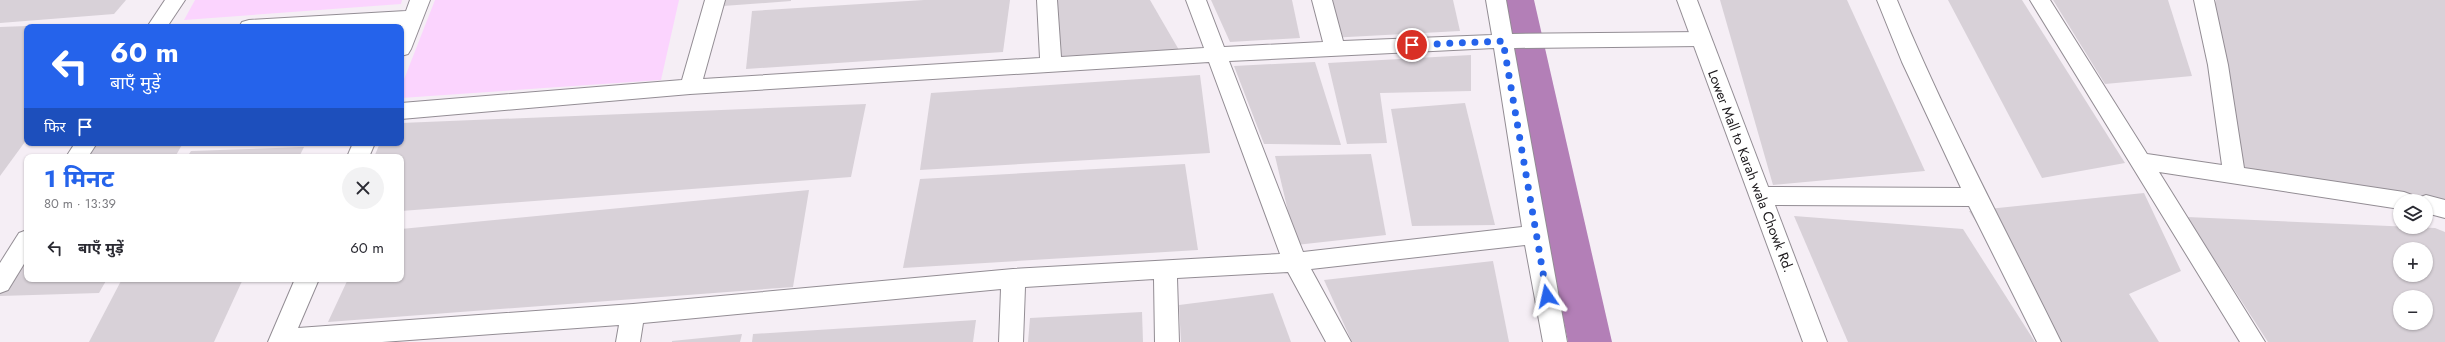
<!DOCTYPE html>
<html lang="hi">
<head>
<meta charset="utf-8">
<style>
	body { margin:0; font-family:Jost,"Noto Sans Devanagari",sans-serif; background:#f2f2f3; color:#2b2b33; height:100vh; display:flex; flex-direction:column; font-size:15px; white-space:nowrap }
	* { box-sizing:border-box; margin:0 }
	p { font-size:13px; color:#7c7c81 }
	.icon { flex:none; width:22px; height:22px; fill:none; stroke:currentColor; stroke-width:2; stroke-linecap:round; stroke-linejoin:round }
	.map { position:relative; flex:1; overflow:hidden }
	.panel { position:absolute; left:24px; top:154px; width:380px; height:128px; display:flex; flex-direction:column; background:#fff; border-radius:8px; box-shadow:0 1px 3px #0004 }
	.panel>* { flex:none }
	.hud { position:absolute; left:24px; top:24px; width:380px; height:122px; border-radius:8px; box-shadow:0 1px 3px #0004; background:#2563eb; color:#fff; overflow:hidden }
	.tools { position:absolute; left:2393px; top:194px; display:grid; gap:8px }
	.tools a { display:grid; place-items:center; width:40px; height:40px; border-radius:50%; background:#fff; box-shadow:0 1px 3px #0004; font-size:20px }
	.pin { position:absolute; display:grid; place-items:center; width:34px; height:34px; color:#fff; margin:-17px; border:2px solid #fff; border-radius:50%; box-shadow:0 1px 4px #0007 }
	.me { position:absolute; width:44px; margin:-22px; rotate:349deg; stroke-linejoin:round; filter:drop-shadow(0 0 3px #0008) }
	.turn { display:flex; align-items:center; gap:14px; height:84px; padding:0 20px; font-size:18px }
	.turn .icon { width:52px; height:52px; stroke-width:2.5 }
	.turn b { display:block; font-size:28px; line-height:34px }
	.then { display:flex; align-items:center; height:38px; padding:0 20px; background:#0003; gap:8px; font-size:15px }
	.round { display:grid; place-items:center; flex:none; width:42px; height:42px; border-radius:21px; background:#f2f2f3 }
	.headline { display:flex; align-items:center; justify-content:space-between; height:68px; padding:0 20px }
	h1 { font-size:24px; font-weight:700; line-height:30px; color:#2563eb }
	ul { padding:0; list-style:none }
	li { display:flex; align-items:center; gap:12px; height:52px; padding:0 20px }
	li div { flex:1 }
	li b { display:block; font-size:15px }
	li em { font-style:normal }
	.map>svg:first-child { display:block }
	.green { fill:#fbd4fe }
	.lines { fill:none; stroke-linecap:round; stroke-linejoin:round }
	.canal { fill:#b37fb7; fill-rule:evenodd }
	.building { fill:#d8d1d8; fill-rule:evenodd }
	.street-casing { stroke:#938d94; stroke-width:2 }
	.secondary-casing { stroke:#938d94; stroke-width:2 }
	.street { fill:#fff; fill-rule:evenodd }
	.secondary { fill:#fff; fill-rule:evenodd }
	.route { stroke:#2563eb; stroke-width:7; stroke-dasharray:0 12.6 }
	.labels { text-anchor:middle; stroke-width:3; stroke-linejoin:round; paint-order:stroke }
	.street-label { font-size:14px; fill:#1d1a1d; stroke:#fff }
</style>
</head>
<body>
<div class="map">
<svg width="2445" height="342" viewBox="0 0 2445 342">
	<rect width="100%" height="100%" fill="#f5eef5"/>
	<g class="green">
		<path d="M195,0H402L401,4L184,20Z"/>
		<path d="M435,0H679L661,80L401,98V87Z"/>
	</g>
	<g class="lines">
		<path class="canal" d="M1498,0H1534L1612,342H1568Z"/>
	</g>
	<g class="building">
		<path d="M0,0H126L114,14L0,23Z"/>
		<path d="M724,0H791V1L723,6Z"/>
		<path d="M924,0H1010L1003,52L746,69L752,11Z"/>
		<path d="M1048,0H1150L1179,50L1043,57Z"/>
		<path d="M1211,0H1292L1300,38L1230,42Z"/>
		<path d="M1324,0H1453L1460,31L1329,38Z"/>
		<path d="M1720,0H1847L1925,171L1773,185Z"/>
		<path d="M1948,0H2022L2125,163L2042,178Z"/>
		<path d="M2053,0H2168L2192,76L2105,84Z"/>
		<path d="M2216,0H2445V205L2239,173L2206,38Z"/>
		<path d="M27,26V139L0,176V27Z"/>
		<path d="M1471,55V91L1380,93L1387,143L1347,144L1328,63Z"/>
		<path d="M1315,62L1341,145L1264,144L1234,66Z"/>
		<path d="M1200,75L1210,153L920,170L931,93Z"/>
		<path d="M1465,103L1495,225L1412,226L1391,109Z"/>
		<path d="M866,104L851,177L401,211V157H374L380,143H401V123Z"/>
		<path d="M97,143H183L175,157H88Z"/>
		<path d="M304,147L299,157H187L191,151Z"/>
		<path d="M1371,154L1386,235L1296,245L1275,156Z"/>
		<path d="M1185,164L1198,250L903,268L920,179Z"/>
		<path d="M809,190L793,287L328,322L348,279H401V229Z"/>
		<path d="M2144,193L2181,271L2129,294L2159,342H2053L1969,211Z"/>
		<path d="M1794,216L1963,229L2035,342H1848Z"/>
		<path d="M2187,217L2435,228L2445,232V342H2268ZM2400,249H2426V275H2400ZM2400,297H2426V323H2400Z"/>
		<path d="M27,247V279H107L99,293L0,296V288Z"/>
		<path d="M1493,261L1509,342H1352L1324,280Z"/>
		<path d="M122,279H243L214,342H89Z"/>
		<path d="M1273,293L1291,342H1181L1179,305Z"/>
		<path d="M1142,312L1143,342H1028L1030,318Z"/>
		<path d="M976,320L973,342H752L753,334Z"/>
		<path d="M742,334L740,342H672V341Z"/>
	</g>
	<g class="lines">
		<defs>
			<g id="street">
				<path d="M165,0H185L167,27H147Z"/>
				<path d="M410,0H430L411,49L408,54L401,56V25L360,27H239L242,22L249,20L406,11Z"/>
				<path d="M705,0H725L703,79L1040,58L1037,0H1057L1061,57L1204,48L1186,0H1206L1224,47L1323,42L1312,0H1332L1343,41L1492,35L1486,0H1506L1512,34L1701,32L1708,34L1711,39L1708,44L1701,46L1514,48L1567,342H1543L1525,245L1311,269L1351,342H1326L1288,272L1177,278L1179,342H1155L1154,279L1025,287L1023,342H999L1001,289L643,323L640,342H616L619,325L382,342H268L295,279H319L298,328L633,304L1013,269L1280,254L1209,62L690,94L401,119V103L682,80ZM1494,48L1522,227L1303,252L1229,61Z"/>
				<path d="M1877,0H1897C1945,117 2005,228 2061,342H2037L1969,206L1761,205L1753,202L1750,196L1753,190L1761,187L1961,188L1902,62Z"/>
				<path d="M2030,0H2050L2147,154L2222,165L2208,65L2194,0H2214L2228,65L2244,168L2404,192L2412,195L2415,201H2400V209L2159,172L2265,342H2240Z"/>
				<path d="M75,143H97L88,157H66Z"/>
				<path d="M353,143H375L369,157H347Z"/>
				<path d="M2426,195L2445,200V218L2426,213V201H2416L2418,198Z"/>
				<path d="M27,230V259L8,290L0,293V263L19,233Z"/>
			</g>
			<path id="secondary" d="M1677,0H1697L1827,342H1803Z"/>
		</defs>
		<use href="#street" class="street-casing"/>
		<use href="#secondary" class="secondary-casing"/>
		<use href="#street" class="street"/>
		<use href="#secondary" class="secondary"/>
	</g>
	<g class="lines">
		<path class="route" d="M1412,45L1503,41L1547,296"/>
	</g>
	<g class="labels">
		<g class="street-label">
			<text transform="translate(1751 171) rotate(69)" y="5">Lower Mall to Karah wala Chowk Rd.</text>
		</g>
	</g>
</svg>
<div class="tools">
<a><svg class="icon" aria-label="layers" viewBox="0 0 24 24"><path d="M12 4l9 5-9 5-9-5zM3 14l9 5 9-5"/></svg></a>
<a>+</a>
<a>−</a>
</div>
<div class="pin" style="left:1412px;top:45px;background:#d93025"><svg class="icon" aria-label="arrive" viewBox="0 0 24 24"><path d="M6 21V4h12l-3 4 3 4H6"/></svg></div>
<svg class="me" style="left:1547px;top:296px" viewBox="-20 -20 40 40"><path d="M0-17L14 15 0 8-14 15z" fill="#2563eb" stroke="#fff" stroke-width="4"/></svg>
<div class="hud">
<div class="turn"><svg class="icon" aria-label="left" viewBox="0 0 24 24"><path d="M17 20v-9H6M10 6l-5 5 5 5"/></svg><div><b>60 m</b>बाएँ मुड़ें</div></div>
<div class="then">फिर<svg class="icon" aria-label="arrive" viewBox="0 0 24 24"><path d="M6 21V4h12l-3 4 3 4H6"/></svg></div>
</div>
<section class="panel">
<div class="headline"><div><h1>1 मिनट</h1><p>80 m · 13:39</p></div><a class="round"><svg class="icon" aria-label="close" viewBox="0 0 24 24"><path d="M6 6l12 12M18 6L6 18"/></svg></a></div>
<ul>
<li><svg class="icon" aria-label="left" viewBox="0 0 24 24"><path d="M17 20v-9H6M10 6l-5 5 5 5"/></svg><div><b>बाएँ मुड़ें</b></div><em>60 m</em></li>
</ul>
</section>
</div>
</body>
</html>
